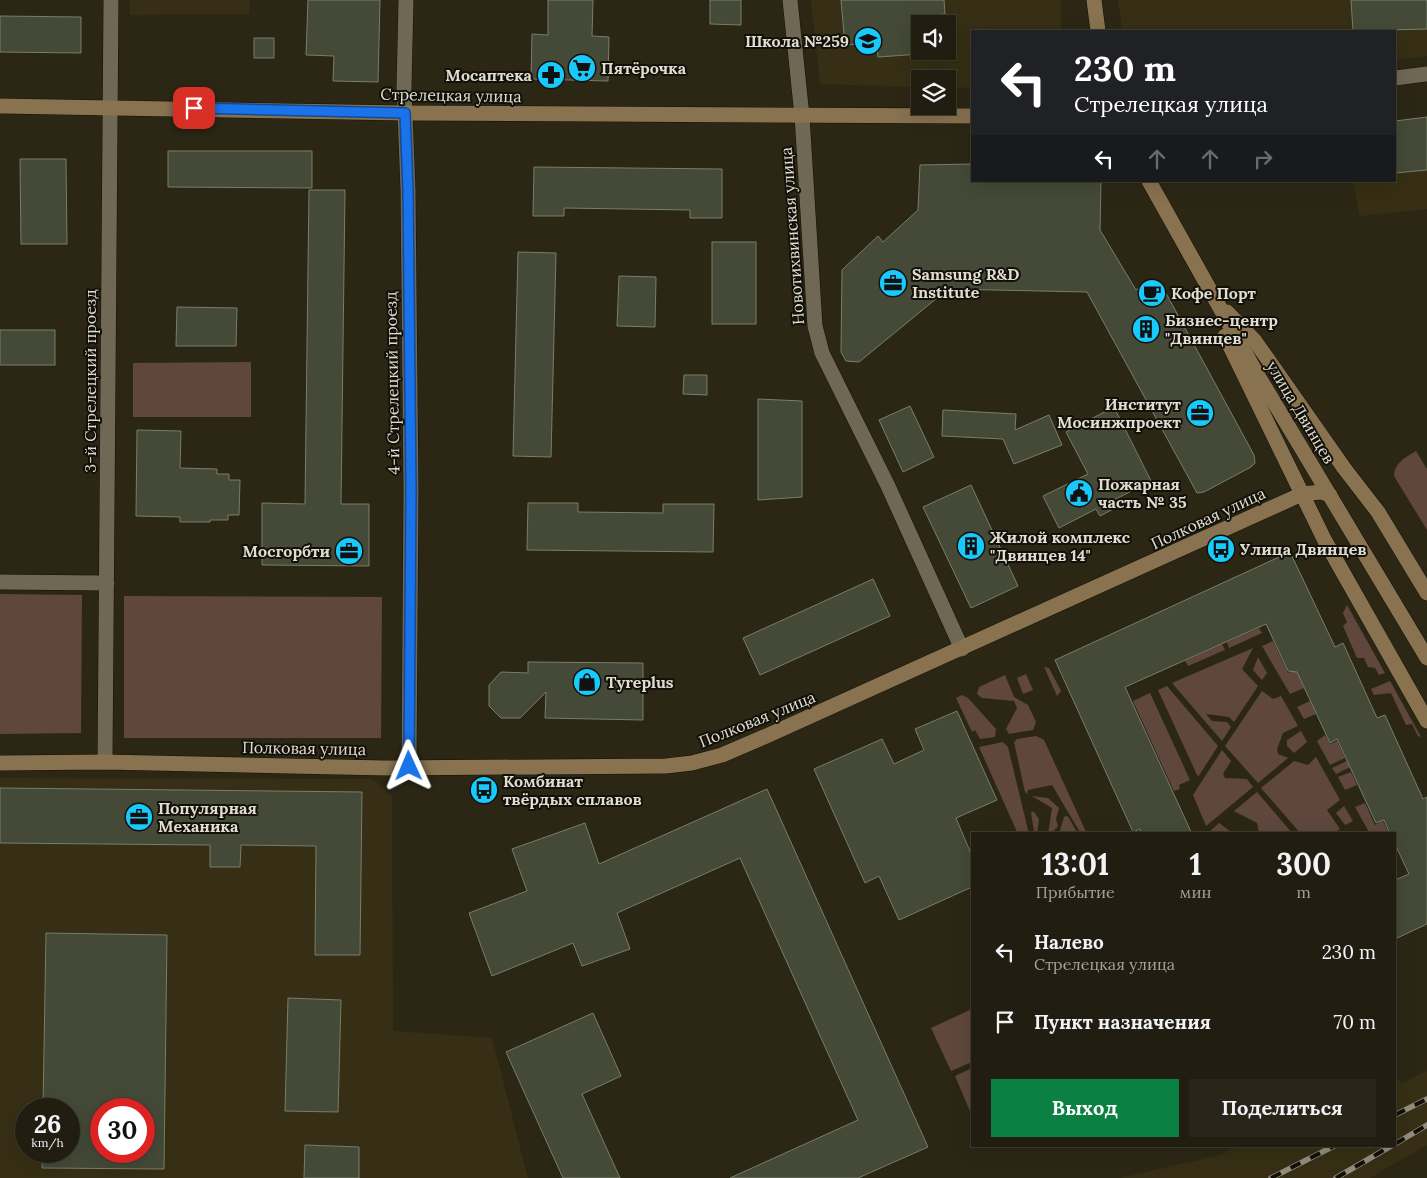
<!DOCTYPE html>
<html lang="ru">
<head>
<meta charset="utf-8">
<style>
	body { margin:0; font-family:Lora,serif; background:#292619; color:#f1f3f6; height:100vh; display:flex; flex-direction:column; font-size:19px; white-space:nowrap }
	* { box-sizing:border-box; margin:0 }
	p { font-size:16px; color:#a2a29f }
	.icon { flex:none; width:28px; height:28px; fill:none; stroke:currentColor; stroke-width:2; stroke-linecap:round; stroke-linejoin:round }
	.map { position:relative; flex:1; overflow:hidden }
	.panel { position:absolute; left:971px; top:832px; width:425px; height:315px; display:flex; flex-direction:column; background:#211d10; border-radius:0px; box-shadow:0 5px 20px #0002,0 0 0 1px #3e3b30 }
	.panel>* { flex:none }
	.top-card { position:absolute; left:971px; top:30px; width:425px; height:152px; border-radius:0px; box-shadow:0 5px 20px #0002,0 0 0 1px #3e3b30; background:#202124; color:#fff; overflow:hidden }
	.fabs { position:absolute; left:911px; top:15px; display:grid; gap:10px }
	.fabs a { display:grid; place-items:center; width:45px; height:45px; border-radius:0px; background:#211d10; box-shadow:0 5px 20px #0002,0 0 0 1px #3e3b30; font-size:25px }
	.speed { position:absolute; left:15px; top:1098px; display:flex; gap:10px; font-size:25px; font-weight:700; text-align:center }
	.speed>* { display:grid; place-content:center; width:65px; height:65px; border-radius:50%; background:#211d10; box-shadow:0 5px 20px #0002,0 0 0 1px #3e3b30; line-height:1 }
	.speed small { font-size:12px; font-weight:400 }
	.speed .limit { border:8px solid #d22; background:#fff; color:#111 }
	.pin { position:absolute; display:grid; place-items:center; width:42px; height:42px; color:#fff; margin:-21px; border-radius:10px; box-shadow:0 2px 8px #0006 }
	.me { position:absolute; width:55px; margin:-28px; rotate:359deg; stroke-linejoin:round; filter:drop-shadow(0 0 4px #0008) }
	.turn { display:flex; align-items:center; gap:18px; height:105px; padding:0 20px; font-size:22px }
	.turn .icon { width:65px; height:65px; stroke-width:2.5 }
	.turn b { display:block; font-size:35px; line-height:42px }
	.lanes { display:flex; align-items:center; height:48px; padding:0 20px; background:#0003; justify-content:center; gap:25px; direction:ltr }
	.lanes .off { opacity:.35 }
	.eta { display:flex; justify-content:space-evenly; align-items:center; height:85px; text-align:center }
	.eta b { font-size:30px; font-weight:800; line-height:35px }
	.primary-button { display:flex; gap:10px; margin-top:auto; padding:10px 20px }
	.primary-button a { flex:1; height:58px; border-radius:0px; background:#0b8043; color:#fff; font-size:20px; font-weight:800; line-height:58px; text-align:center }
	.primary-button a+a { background:#292619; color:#f1f3f6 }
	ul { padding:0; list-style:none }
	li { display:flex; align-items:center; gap:15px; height:70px; padding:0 20px }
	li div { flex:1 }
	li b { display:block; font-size:19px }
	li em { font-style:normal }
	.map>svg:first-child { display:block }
	.built { fill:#362f15; fill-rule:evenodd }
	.green { fill:#5f473d }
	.building { fill:#444a37; stroke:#787e69; fill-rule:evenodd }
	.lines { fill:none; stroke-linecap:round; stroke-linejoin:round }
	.street-casing { stroke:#141001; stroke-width:16 }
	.secondary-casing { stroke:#141001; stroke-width:16 }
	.street { stroke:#6e6854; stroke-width:15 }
	.secondary { stroke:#887250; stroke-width:15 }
	.rail-casing { stroke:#908c7e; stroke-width:5.5 }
	.rail { stroke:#121008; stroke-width:4; stroke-dasharray:11; stroke-linecap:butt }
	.route-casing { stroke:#114b97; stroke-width:12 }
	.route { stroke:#1a73e8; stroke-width:9 }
	.labels { text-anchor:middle; stroke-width:4; stroke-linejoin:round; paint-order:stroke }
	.poi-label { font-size:16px; font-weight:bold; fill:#e0ddd2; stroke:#121008; text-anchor:start }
	.street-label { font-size:16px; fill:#e0ddd2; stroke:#121008 }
</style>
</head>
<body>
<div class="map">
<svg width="1427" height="1178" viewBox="0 0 1427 1178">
	<rect width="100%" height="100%" fill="#2c2715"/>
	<g class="built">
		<path d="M130,0H250L249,14L130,15Z"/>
		<path d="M811,0H1061V31H972V88L948,87V79H920V87L820,84ZM920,24H948V51H920Z"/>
		<path d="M1118,0H1427V56L1395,60V31H1122Z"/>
		<path d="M1427,117V209L1360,216L1353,181H1395V121Z"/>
		<path d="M0,778L373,779L392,796L393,1031L492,1038L528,1178H0ZM26,1109H69V1151H26ZM101,1109H144V1151H101Z"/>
		<path d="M1427,1071V1145L1370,1178H1119L1220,1155L1240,1146H1395V1080L1398,1079L1401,1084Z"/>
	</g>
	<g class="green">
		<path d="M251,362V417H133V363Z"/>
		<path d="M1416,451L1427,469V530L1394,476C1395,462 1405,458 1416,451Z"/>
		<path d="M0,594L82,595L81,733L0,734Z"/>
		<path d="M124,596L382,597L381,738H124Z"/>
		<path d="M1347,605L1385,673L1379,675L1375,668L1368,667L1364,658H1357L1343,626L1347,622L1343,613Z"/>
		<path d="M1259,628L1262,633L1229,648L1227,642Z"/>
		<path d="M1273,641L1288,673L1296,670L1304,688L1290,694L1262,646Z"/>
		<path d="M1222,644L1225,650L1188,666L1185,661Z"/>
		<path d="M1253,648L1242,669L1258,686L1234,722L1229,717L1206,714L1212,721L1227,722L1231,727L1222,741L1172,683Z"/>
		<path d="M1258,657L1267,673L1262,680L1253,670Z"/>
		<path d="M1044,667L1049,668L1061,691L1057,696Z"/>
		<path d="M1026,674L1033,690L1023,694L1017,678Z"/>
		<path d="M1005,675L1014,697L1028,705L1036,722L1033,730L1009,734L1006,729L1017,708L1014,701L982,698L977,694L979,687Z"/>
		<path d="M1390,681L1421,737L1418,736L1412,724L1406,725L1391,693L1374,695L1371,689Z"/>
		<path d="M1167,686L1218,746L1198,777L1158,690Z"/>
		<path d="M1262,691L1273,699L1281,696L1298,726L1283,733L1277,749L1278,754L1288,758L1258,783L1225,746Z"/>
		<path d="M1150,693L1190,780L1179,785L1180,789L1174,791L1133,701Z"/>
		<path d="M962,695L968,698L996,729L995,737L980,739L975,730L972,732L956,698Z"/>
		<path d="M1310,701L1316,714L1304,719L1297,707Z"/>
		<path d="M1301,731L1307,742L1294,753L1287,746V740Z"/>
		<path d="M1325,735L1330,744L1337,741L1345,758L1330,765L1317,741Z"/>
		<path d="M1036,736L1044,740L1087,834H1081L1052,785L1028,790L1027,794L1025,792L1014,742L1017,739Z"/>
		<path d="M1003,742L1008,747L1029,834H1018L979,747Z"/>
		<path d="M1222,750L1231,761L1223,774L1225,778L1247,779L1253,787L1206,826L1193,795Z"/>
		<path d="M1316,757L1340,800L1327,810L1340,829L1333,834H1301L1261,788L1294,761L1308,765Z"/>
		<path d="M1347,761L1350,767L1336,774L1332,768Z"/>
		<path d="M1351,772L1357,785L1345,790L1338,777Z"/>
		<path d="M1257,792L1293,834H1259L1257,823L1234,811Z"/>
		<path d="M1032,796L1048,798L1059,808L1056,819L1058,826L1051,834H1048L1052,808Z"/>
		<path d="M1365,803L1375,825L1383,821L1389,834H1370L1355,807Z"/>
		<path d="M1344,806L1353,821L1345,825L1336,813Z"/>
		<path d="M1031,812H1034L1039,819L1037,833L1034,832Z"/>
		<path d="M1067,816L1069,818L1078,834H1059L1064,817Z"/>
		<path d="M1219,823L1231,832L1233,834H1210L1209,832Z"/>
		<path d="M972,1009V1062L951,1071L931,1028Z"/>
		<path d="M972,1068V1116L955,1076Z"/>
	</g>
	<g class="building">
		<path d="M308,0H380L378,82L333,81L334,56L306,55Z"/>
		<path d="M548,0H593L592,36L609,37L608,81L531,79L532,34L548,35Z"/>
		<path d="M710,0H741V25L710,24Z"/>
		<path d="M841,0H944L945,14L918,16L921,54L878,57L877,43L845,45Z"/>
		<path d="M1351,0H1427V29L1353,31Z"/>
		<path d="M0,16L81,17V53L0,52Z"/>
		<rect x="254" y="38" width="20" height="20"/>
		<path d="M1427,117V170L1395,173V121Z"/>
		<path d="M168,151H312V188L168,187Z"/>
		<path d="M20,159H66L67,244H21Z"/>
		<path d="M972,164V181H1101L1100,230L1136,290L1150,280H1157L1161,284L1254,455L1255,463L1251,467L1204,492L1197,493L1087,292L948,289L859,362L846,361L841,352L842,270L878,236L883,242L918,210L920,165Z"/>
		<path d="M534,167L722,169V218H690V210L564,208V216H533Z"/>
		<path d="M309,190H345L341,504H369V566L262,565V503L305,504Z"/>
		<rect x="712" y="242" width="44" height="82"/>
		<path d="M518,252L556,253L551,457L513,456Z"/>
		<path d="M619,276L656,277L655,327L617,326Z"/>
		<path d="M177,307L237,308L236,346H176Z"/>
		<rect x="0" y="330" width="55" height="35"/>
		<path d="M684,375H707V395L683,394Z"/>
		<path d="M758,399L802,401V497L758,500Z"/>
		<path d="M910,406L934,457L903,472L879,420Z"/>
		<path d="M1114,407L1151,481L1112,501L1115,508L1100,516L1096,509L1059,528L1043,496L1088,474L1066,432Z"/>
		<path d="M943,410L1016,414L1015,430L1049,415L1062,445L1014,464L1003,439L942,436Z"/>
		<path d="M137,430L181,431L180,468L217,469V474H229V480H240L239,515H228V520H210V522H180V517L136,516Z"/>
		<path d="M971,485L1018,586L971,608L923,507Z"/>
		<path d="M528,503H578V512L663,513V504H714L713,552L527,550Z"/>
		<path d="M1290,552L1335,647L1343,643L1377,718L1385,715L1423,799L1427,797V924L1395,939V880L1409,874L1395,844V834H1390L1384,820L1376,823L1337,739L1330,743L1297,672L1288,671L1266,624L1125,687L1192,834H1142L1140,829L1133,832L1055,660Z"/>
		<path d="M873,579L890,616L760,675L743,638Z"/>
		<path d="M528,662L643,663V720L545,718L546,692L520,718H501L489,706V685L501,672L528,673Z"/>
		<path d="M957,711L997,800L956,818L972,856V887L899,920L879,876L865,883L814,769L882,739L894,764L924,750L915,729Z"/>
		<path d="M0,788L362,792L360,955H315L316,846L241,845L240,867H210V845L0,843Z"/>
		<path d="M767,789L928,1147L858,1178H730L858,1120L740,858L617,913L630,949L582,966L573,943L492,976L469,913L527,891L512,849L585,823L599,864Z"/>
		<path d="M46,933L167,935L164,1169L42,1168L43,1151H69V1109H43ZM101,1109H144V1151H101Z"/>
		<path d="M288,998L341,1000L338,1112L285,1111Z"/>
		<path d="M593,1013L621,1076L582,1094L620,1178H563L506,1052Z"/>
		<path d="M305,1145L359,1147V1178H304Z"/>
	</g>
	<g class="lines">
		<defs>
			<g id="street">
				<path d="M406,0L404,88L408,190L411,490L409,766"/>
				<path d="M790,0L802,116L815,326L822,353L888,486L962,649"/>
				<path d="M1395,78L1427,74"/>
				<path d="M0,582L107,583"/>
				<path d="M105,762L111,0"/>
			</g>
			<g id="secondary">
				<path d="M1094,0L1098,31"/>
				<path d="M0,106L405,113L972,116"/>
				<path d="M1149,181L1257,374L1427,658"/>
				<path d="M1227,312L1255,341L1344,468L1378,512L1427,593"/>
				<path d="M1225,336L1324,539L1427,721"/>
				<path d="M0,763L105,762L386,768L666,766L692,763L722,755L764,737L1302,494L1321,492L1330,495"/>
			</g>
		</defs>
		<use href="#street" class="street-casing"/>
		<use href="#secondary" class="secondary-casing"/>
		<use href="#street" class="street"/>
		<use href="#secondary" class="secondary"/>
		<defs>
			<g id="rail">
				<path d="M1395,1115L1427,1099"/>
				<path d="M1395,1144L1427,1125"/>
				<path d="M1271,1178L1334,1146"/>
				<path d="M1336,1178L1391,1146"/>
			</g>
		</defs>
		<use href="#rail" class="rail-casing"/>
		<use href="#rail" class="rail"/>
	</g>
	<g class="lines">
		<defs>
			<path id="route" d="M194,108L405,113L408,190L411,490L409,766"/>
		</defs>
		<use href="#route" class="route-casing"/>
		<use href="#route" class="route"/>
	</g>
	<defs>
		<symbol id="school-disc" viewBox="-11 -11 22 22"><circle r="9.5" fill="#18cafc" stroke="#121008"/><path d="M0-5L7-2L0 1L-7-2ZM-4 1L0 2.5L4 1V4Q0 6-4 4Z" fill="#111"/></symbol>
		<symbol id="supermarket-disc" viewBox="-11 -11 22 22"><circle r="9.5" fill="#18cafc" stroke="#121008"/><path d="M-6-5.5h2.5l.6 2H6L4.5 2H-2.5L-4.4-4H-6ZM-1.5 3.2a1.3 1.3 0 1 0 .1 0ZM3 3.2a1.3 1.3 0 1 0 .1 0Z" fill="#111"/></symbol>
		<symbol id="pharmacy-disc" viewBox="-11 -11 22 22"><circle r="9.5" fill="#18cafc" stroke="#121008"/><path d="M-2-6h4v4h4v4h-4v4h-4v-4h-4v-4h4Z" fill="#111"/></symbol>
		<symbol id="office-disc" viewBox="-11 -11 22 22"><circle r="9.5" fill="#18cafc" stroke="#121008"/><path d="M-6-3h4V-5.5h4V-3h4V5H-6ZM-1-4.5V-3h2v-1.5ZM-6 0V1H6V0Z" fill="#111"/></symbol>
		<symbol id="cafe-disc" viewBox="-11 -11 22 22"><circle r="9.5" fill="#18cafc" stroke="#121008"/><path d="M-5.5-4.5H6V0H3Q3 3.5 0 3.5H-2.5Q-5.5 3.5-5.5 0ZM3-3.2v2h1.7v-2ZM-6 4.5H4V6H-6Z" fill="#111"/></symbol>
		<symbol id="building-disc" viewBox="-11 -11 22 22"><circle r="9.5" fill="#18cafc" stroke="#121008"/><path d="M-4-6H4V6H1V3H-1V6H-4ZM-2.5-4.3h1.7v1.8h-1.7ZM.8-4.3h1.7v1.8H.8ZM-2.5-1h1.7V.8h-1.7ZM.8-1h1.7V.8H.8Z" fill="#111"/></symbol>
		<symbol id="civic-disc" viewBox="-11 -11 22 22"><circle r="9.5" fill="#18cafc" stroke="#121008"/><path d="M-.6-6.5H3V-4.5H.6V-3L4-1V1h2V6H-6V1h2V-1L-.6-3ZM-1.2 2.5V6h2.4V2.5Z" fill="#111"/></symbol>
		<symbol id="bus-disc" viewBox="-11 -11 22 22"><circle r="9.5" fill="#18cafc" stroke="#121008"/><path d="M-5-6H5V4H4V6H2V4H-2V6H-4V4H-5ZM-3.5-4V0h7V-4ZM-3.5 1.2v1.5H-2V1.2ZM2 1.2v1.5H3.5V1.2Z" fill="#111"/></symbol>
		<symbol id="shop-disc" viewBox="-11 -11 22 22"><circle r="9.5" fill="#18cafc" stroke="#121008"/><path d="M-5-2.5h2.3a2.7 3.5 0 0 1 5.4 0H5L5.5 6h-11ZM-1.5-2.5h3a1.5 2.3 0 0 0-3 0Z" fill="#111"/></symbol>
	</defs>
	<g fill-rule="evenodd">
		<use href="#school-disc" x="852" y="25" width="32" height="32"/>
		<use href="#supermarket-disc" x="566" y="52" width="32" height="32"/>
		<use href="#pharmacy-disc" x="535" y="59" width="32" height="32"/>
		<use href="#office-disc" x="877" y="267" width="32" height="32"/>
		<use href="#cafe-disc" x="1136" y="277" width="32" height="32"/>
		<use href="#building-disc" x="1130" y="313" width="32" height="32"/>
		<use href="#office-disc" x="1184" y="397" width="32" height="32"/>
		<use href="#civic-disc" x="1063" y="477" width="32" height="32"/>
		<use href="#building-disc" x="955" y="530" width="32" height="32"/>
		<use href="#bus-disc" x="1205" y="533" width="32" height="32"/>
		<use href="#office-disc" x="333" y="535" width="32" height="32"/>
		<use href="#shop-disc" x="571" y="666" width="32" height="32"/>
		<use href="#bus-disc" x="468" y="774" width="32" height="32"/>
		<use href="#office-disc" x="123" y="801" width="32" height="32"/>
	</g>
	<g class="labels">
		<g class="poi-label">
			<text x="849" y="47" text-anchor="end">Школа №259</text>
			<text x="601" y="74">Пятёрочка</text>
			<text x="532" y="81" text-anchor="end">Мосаптека</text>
			<text x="912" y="280">Samsung R&amp;D<tspan x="912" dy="18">Institute</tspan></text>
			<text x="1171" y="299">Кофе Порт</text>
			<text x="1165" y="326">Бизнес-центр<tspan x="1165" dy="18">"Двинцев"</tspan></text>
			<text x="1181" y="410" text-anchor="end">Институт<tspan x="1181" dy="18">Мосинжпроект</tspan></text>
			<text x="1098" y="490">Пожарная<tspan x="1098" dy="18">часть № 35</tspan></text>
			<text x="990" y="543">Жилой комплекс<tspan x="990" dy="18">"Двинцев 14"</tspan></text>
			<text x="1240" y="555">Улица Двинцев</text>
			<text x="330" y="557" text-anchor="end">Мосгорбти</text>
			<text x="606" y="688">Tyreplus</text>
			<text x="503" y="787">Комбинат<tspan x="503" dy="18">твёрдых сплавов</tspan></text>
			<text x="158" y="814">Популярная<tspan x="158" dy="18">Механика</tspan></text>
		</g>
		<g class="street-label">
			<text transform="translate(451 95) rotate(1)" y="6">Стрелецкая улица</text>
			<text transform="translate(792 236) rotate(-94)" y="6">Новотихвинская улица</text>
			<text transform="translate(90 381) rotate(-90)" y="6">3-й Стрелецкий проезд</text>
			<text transform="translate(392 383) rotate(-91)" y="6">4-й Стрелецкий проезд</text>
			<text transform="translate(1301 412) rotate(59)" y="6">улица Двинцев</text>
			<text transform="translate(1208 518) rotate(-25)" y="6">Полковая улица</text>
			<text transform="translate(757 719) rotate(-22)" y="6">Полковая улица</text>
			<text transform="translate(304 748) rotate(1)" y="6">Полковая улица</text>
		</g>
	</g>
</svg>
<div class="fabs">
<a><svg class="icon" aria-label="sound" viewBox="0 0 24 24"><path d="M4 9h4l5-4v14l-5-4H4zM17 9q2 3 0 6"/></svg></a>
<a><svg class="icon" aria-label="layers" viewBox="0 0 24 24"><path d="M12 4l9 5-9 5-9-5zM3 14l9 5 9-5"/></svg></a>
</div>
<div class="speed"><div>26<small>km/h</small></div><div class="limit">30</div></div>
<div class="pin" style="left:194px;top:108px;background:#d93025"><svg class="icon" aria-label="arrive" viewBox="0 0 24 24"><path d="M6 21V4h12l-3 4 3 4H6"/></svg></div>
<svg class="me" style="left:409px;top:766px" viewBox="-20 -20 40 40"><path d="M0-17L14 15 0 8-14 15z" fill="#1a73e8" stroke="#fff" stroke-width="4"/></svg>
<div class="top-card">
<div class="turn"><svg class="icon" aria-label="left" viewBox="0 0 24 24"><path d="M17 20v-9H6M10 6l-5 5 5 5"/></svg><div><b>230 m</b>Стрелецкая улица</div></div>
<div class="lanes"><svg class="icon" aria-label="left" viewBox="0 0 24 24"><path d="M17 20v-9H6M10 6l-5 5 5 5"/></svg><svg class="icon off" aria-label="ahead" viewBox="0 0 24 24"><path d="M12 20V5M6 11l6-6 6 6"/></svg><svg class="icon off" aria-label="ahead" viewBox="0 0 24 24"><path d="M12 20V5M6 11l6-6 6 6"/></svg><svg class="icon off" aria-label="right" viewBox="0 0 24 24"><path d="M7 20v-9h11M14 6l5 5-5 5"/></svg></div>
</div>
<section class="panel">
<div class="eta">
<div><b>13:01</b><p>Прибытие</p></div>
<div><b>1</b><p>мин</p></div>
<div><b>300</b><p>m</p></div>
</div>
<ul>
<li><svg class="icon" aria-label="left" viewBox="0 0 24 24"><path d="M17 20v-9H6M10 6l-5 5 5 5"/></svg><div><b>Налево</b><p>Стрелецкая улица</p></div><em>230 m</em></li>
<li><svg class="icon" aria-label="arrive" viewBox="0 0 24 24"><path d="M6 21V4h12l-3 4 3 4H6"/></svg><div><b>Пункт назначения</b></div><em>70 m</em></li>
</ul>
<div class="primary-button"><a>Выход</a><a>Поделиться</a></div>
</section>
</div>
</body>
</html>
